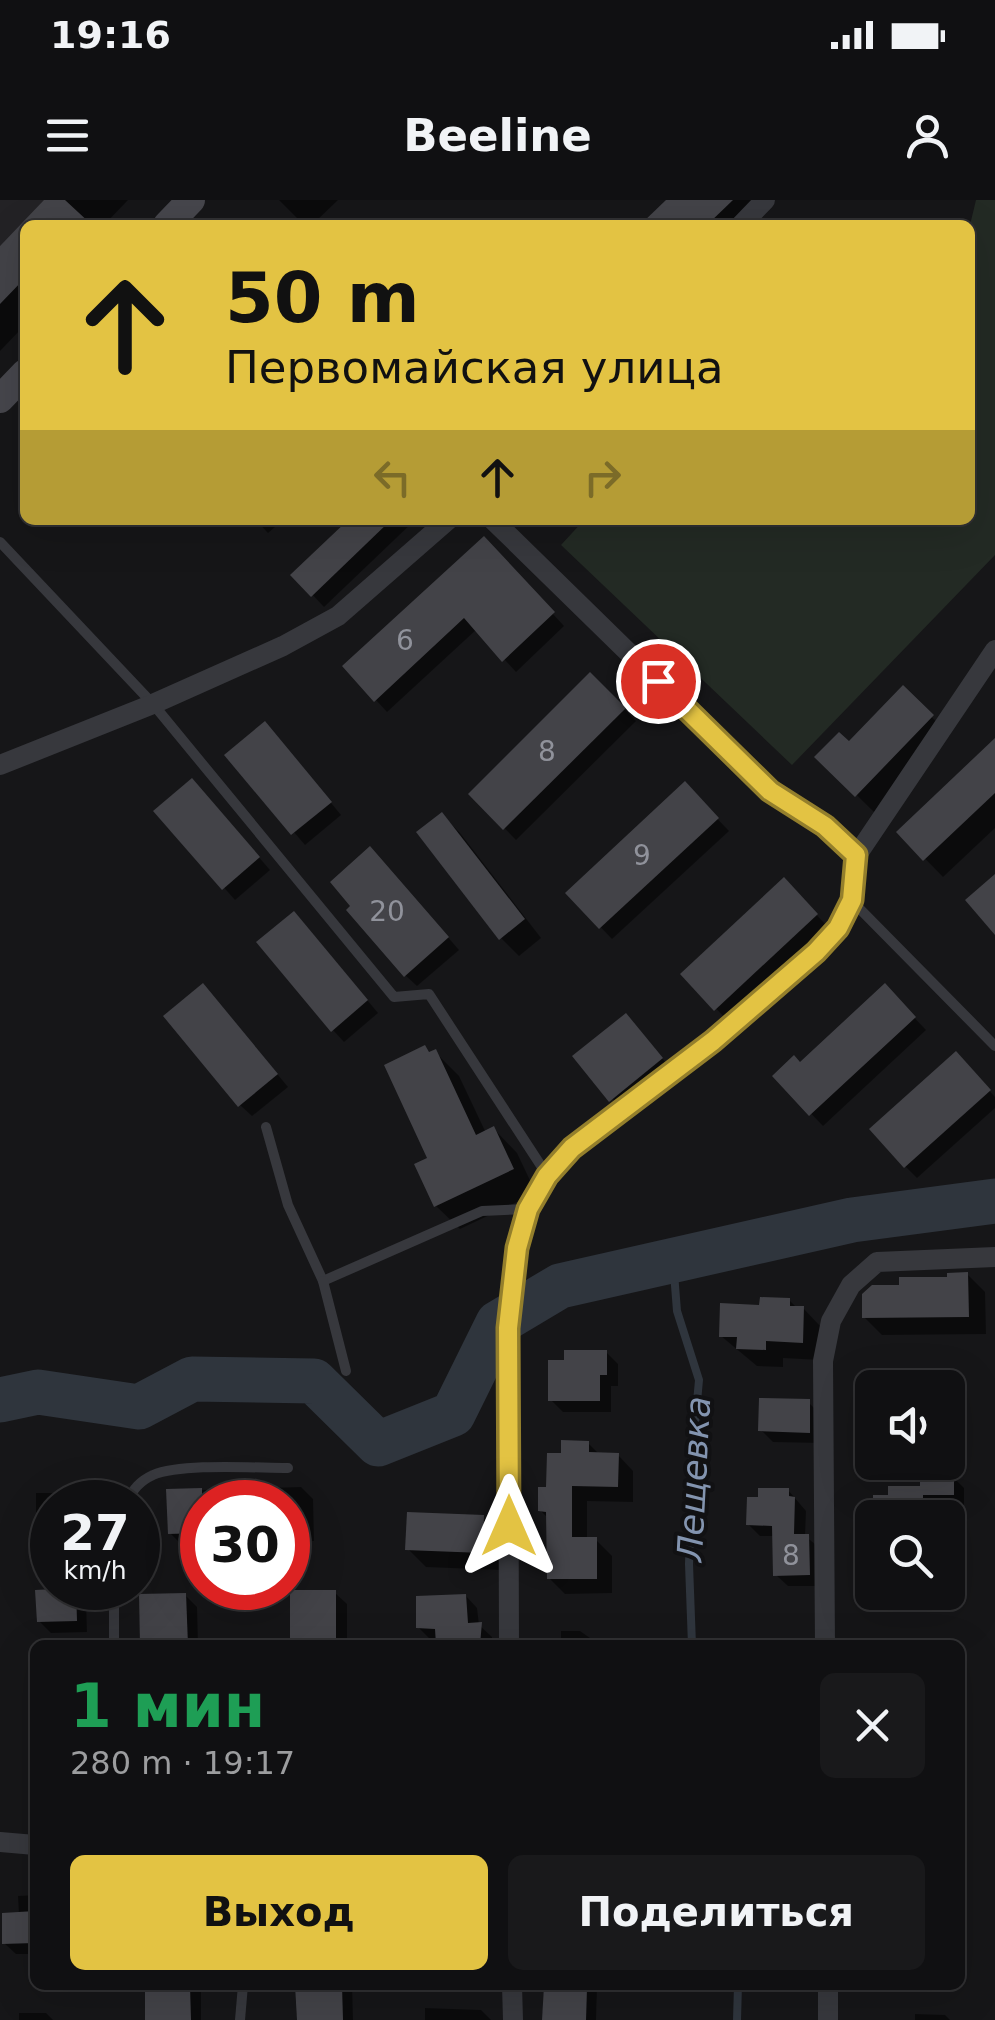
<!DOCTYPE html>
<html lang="ru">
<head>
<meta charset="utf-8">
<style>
	body { margin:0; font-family:"DejaVu Sans",sans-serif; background:#19191b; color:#f1f3f6; height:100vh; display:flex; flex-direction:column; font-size:38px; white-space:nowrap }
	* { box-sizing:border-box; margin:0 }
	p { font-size:32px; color:#9c9d9f }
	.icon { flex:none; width:55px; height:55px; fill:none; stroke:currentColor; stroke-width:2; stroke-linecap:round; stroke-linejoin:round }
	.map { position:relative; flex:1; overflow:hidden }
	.sheet { position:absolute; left:30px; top:1440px; width:935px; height:350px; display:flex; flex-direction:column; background:#101012; border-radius:15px; box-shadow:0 10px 40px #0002,0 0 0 2px #303032 }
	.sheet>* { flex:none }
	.top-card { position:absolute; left:20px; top:20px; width:955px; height:305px; border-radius:15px; box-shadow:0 10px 40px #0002,0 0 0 2px #303032; background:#e3c343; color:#111; overflow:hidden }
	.tools { position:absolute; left:855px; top:1170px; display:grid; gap:20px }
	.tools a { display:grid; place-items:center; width:110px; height:110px; border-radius:15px; background:#101012; box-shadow:0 10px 40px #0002,0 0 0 2px #303032; font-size:50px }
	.speed { position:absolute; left:30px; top:1280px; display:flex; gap:20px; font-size:50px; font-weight:700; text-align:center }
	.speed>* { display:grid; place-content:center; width:130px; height:130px; border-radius:50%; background:#101012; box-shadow:0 10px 40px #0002,0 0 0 2px #303032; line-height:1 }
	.speed small { font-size:25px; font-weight:400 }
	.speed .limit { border:15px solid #d22; background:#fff; color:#111 }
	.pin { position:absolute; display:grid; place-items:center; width:85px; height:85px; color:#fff; margin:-42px; border:5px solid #fff; border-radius:50%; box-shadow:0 2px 10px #0007 }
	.me { position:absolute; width:110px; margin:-55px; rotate:0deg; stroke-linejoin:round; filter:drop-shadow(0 0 8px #0008) }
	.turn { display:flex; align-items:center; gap:35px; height:210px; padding:0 40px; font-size:45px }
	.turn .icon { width:130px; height:130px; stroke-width:2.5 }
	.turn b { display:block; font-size:70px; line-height:85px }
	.lanes { display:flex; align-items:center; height:95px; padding:0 40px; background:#0003; justify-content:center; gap:50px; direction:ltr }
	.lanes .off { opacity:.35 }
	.round { display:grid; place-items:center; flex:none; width:105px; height:105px; border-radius:15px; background:#19191b }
	.overview { display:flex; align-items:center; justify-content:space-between; height:170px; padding:0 40px }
	h1 { font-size:60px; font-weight:700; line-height:75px; color:#1e9e55 }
	.button { display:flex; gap:20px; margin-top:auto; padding:20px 40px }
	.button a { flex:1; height:115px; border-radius:15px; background:#e3c343; color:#111; font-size:40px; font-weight:700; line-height:115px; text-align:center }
	.button a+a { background:#19191b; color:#f1f3f6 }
	.status { display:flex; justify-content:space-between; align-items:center; height:70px; padding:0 50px; background:#101012; direction:ltr }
	.status svg { height:28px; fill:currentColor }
	header { display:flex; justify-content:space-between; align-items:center; height:130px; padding:0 40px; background:#101012; font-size:45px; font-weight:700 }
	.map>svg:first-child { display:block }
	.built { fill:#232225 }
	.green { fill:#232a24 }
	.shadow { fill:#0007 }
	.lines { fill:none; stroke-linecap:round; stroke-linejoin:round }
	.stream { stroke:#2f353d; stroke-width:8 }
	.river { stroke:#2f353d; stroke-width:45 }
	.building { fill:#434348 }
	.lane { stroke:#37383d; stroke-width:10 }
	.street { stroke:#37383d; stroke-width:20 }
	.secondary { stroke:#46464c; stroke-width:28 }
	.route-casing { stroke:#947f2c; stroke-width:25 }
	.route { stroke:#e3c343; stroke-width:18 }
	.labels { text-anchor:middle; stroke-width:8; stroke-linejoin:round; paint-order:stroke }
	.number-label { font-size:28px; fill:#90929b }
	.water-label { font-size:35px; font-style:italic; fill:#8394af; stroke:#111113 }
</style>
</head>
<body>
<div class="status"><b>19:16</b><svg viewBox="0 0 49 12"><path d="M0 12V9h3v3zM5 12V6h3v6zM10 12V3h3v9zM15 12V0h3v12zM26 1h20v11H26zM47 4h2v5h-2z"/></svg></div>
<header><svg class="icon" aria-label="menu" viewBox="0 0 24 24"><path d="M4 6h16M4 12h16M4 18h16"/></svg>Beeline<svg class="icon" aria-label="person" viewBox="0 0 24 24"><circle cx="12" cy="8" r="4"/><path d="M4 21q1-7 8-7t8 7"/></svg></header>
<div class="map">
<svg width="995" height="1820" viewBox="0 0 995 1820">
	<rect width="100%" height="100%" fill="#161618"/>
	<path class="built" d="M0,0H45L0,46Z"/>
	<path class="green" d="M976,0H995V355L792,565L561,345L584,320H970V25Z"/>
	<g class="shadow">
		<path d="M48,0H128L104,25H25V125L0,151V49Z"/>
		<path d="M279,0H338L312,25H304Z"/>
		<path d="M669,0H764L738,25H657Z"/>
		<path d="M256,320H283L268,333Z"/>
		<path d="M351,320H415L324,407L294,375Z"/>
		<path d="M495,351L564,426L516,472L477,429L387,512L376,500Z"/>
		<path d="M590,475L636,521L516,640L471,594Z"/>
		<path d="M903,489L950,535L875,613L818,557L849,545Z"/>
		<path d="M276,536L341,615L305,645L228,555Z"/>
		<path d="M995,542V628L943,677L899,632Z"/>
		<path d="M685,585L729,631L612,739L568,693Z"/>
		<path d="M203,593L270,670L235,700L157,612Z"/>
		<path d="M442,615L460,633L541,738L519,756L501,738Z"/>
		<path d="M382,661L459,750L417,786L405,775Z"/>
		<path d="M783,680L828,727L728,821L683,774Z"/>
		<path d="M305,726L378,813L344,842L333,830Z"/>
		<path d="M885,787L926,830L823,926L775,876L800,865Z"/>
		<path d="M214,798L288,887L252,916L240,905Z"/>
		<path d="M626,816L679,878L629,918L576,856Z"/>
		<path d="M435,852L459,876L486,933L494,929L517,953L536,993L460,1029L436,1006L430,959V854Z"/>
		<path d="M967,866L995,897V908L917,978L905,966Z"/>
		<path d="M967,1074L985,1092L986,1134L882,1135L864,1117L901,1087Z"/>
		<path d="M789,1100L797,1108H803L821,1127L820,1160L783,1158V1167L757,1166L721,1136L762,1107Z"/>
		<path d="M606,1152L618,1164V1186H611V1212H563L551,1200Z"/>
		<path d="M808,1202L820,1214L821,1243L773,1242L761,1230Z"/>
		<path d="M588,1243L600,1255H618L633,1271V1302L587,1301V1340H596L612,1356V1393L565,1394L549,1378V1319L540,1310L549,1290Z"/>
		<path d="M952,1276L964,1288V1305H933V1318H875L922,1288Z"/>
		<path d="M301,1287L313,1299L314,1341H288V1302H202V1344L182,1345L170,1333L169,1291Z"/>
		<path d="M788,1290L806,1311L805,1336L820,1348L821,1386H788L776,1375L775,1336H760L748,1324Z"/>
		<path d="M36,1293H75L84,1302H52V1330H48L36,1318Z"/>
		<path d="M483,1318L501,1336L500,1370L426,1367L408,1349Z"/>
		<path d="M75,1391L86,1402L87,1432L51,1433L39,1421Z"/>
		<path d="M335,1393L347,1404V1445H292Z"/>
		<path d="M185,1395L197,1407L198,1445H143Z"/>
		<path d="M466,1396L477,1408L479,1425L492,1437V1445H439L438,1440L430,1439L418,1427Z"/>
		<path d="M561,1431H580L600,1445H550V1439H561Z"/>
		<path d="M35,1695V1754H16L4,1743L19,1714L18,1696Z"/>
		<path d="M147,1785H201V1820H148Z"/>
		<path d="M298,1785H352L353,1820H299Z"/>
		<path d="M564,1785H597L596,1820H544Z"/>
		<path d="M425,1808L481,1810L491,1820H425Z"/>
		<path d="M19,1813H46L53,1820H19Z"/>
		<path d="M915,1814L945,1815L950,1820H915Z"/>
	</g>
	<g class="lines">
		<g class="stream">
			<path d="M673,1060L677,1111L699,1180L693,1246L689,1364L692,1445"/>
			<path d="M737,1820L738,1785"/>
		</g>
		<path class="river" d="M0,1200L38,1192L139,1207L192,1179L314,1181L378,1244L453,1214L498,1123L560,1086L852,1020L995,1001"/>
	</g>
	<g class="building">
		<path d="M44,0H65L92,25H25V78L0,104V46Z"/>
		<path d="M666,0H733L707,25H640Z"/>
		<path d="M348,320H391L311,397L290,375Z"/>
		<path d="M484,336L555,412L502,462L464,418L374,502L342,466Z"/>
		<path d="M590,472L626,508L503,630L468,594Z"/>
		<path d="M903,485L934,515L855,597L814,557L839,532L849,541Z"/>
		<path d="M265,521L332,602L291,635L224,555Z"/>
		<path d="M995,538V593L923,661L896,632Z"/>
		<path d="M192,578L260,657L222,690L153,611Z"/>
		<path d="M685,581L719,618L599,729L565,693Z"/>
		<path d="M442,612L525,719L499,740L416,632Z"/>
		<path d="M370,646L449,737L404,777L346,710L350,706L330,682Z"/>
		<path d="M995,674V735L965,700Z"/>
		<path d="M784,677L818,714L714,811L680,774Z"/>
		<path d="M294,711L368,800L331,832L256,742Z"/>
		<path d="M203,783L278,874L238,907L163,816Z"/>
		<path d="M885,783L916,817L809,916L772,876L794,855L800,862Z"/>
		<path d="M626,813L663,858L609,902L572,856Z"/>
		<path d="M425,845L429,852L436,849L476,935L494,926L514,969L434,1007L414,964L427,958L384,865Z"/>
		<path d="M956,851L991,890L904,968L869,929Z"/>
		<path d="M968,1072L969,1117L862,1118V1094L872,1085H899V1077H947V1073Z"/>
		<path d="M760,1097L790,1098V1106H804L803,1143L766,1141V1150L736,1149L737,1137H719L720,1103L759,1105Z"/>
		<path d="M564,1150H607V1175H600V1201H548V1160H564Z"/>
		<path d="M759,1198L810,1199V1233L758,1231Z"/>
		<path d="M561,1240L589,1241V1252L619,1253L618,1287L572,1286V1337H597V1379H547L546,1312L538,1311V1287H546L547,1253H561Z"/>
		<path d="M920,1273H954V1295H923V1318H873V1295H888V1286H920Z"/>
		<path d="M202,1288V1333L168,1334L166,1289Z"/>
		<path d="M758,1288H789V1296L795,1297L794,1334H809L810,1375L773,1376L772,1326L746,1325L747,1297H758Z"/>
		<path d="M407,1312L484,1315L483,1353L405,1350Z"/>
		<path d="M76,1388L77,1421L37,1422L35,1390Z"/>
		<rect x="290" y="1390" width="46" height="55"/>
		<path d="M186,1393L188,1445H140L139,1394Z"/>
		<path d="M466,1394L468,1423L482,1422L480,1445H436L435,1429L416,1428V1396Z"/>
		<path d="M35,1711V1743L2,1744V1713Z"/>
		<path d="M145,1785H190L191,1820H145Z"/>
		<path d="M295,1785H342L343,1820H297Z"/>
		<path d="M544,1786L587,1788L586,1820H542Z"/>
	</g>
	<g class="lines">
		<g class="lane">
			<path d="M0,342L153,504L394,797L429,794L547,975"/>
			<path d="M852,701L995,846"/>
			<path d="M266,927L288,1005L323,1081L482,1011L527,1009"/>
			<path d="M323,1081L346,1171"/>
			<path d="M127,1302C133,1289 140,1281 153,1275C182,1263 254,1268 288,1268"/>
			<path d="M114,1388V1445"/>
			<path d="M240,1820L243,1785"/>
		</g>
		<g class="street">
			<path d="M741,25L765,0"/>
			<path d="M493,320L770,591L825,626L857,655"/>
			<path d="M0,565L153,504L283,446L338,416L448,320"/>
			<path d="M509,1445L508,1128L517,1049L528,1009L547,976L573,948L713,841L816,752L838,728L852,701L857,655L995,450"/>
			<path d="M825,1445L823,1161L831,1121L851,1085L877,1062L995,1057"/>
			<path d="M0,1642L35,1645"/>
			<path d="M512,1785L513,1820"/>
			<path d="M828,1785V1820"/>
		</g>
		<g class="secondary">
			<path d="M167,25L191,0"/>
			<path d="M0,199L25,173"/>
		</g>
	</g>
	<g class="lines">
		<defs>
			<path id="route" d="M509,1326L508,1128L517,1048L528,1009L547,976L572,948L713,841L816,752L838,728L852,700L856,655L825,626L770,591L658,481"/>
		</defs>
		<use href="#route" class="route-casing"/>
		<use href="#route" class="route"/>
	</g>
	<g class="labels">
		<g class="number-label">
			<text x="405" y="450">6</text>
			<text x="547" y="561">8</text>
			<text x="642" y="665">9</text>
			<text x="387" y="721">20</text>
			<text x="791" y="1365">8</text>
		</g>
		<g class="water-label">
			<text transform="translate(694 1279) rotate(-87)" y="12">Лещевка</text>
		</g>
	</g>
</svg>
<div class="tools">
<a><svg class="icon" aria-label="sound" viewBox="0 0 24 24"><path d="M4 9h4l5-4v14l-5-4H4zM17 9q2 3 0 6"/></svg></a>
<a><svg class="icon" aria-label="search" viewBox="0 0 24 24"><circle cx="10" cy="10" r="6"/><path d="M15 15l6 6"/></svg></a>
</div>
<div class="speed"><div>27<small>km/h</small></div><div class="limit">30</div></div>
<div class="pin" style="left:658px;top:481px;background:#d93025"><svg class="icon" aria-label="arrive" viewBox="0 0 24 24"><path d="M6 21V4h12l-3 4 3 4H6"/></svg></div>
<svg class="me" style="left:509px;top:1326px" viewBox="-20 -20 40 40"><path d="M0-17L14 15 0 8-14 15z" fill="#e3c343" stroke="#fff" stroke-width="4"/></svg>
<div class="top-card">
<div class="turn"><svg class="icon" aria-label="ahead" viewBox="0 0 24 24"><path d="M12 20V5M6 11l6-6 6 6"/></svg><div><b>50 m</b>Первомайская улица</div></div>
<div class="lanes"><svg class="icon off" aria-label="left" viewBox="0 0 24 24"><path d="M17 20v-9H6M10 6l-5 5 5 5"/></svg><svg class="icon" aria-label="ahead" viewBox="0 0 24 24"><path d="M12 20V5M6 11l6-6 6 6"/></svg><svg class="icon off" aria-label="right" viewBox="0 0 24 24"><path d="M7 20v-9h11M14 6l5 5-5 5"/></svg></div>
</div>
<section class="sheet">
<div class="overview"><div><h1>1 мин</h1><p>280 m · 19:17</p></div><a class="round"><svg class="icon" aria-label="close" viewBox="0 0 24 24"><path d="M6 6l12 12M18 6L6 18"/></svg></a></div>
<div class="button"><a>Выход</a><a>Поделиться</a></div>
</section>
</div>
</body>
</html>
